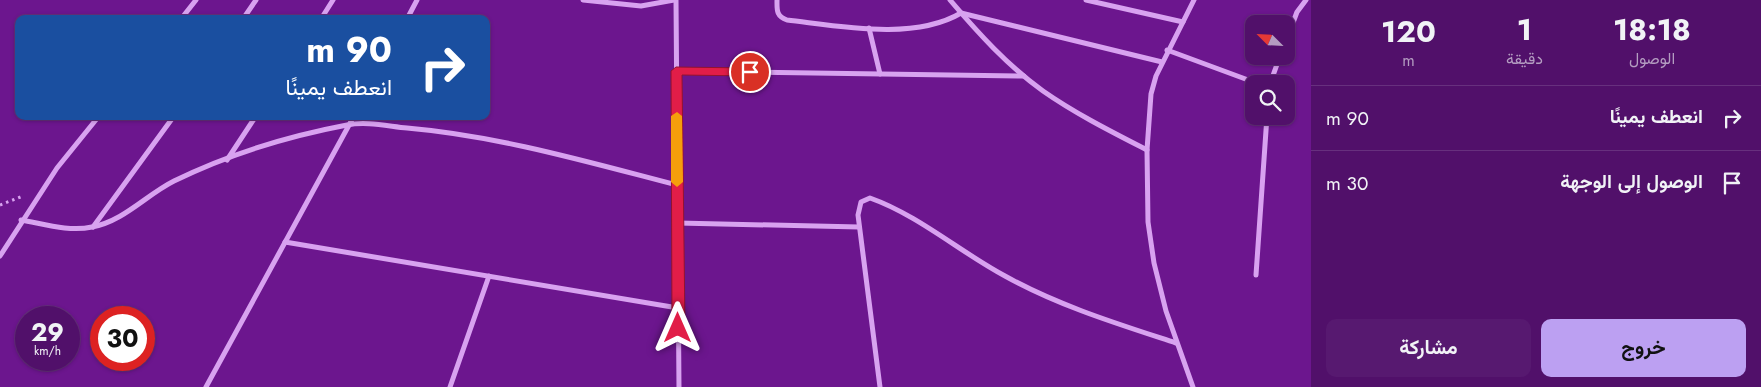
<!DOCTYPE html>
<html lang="ar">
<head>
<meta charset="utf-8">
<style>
	body { margin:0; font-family:Jost,Vazirmatn,sans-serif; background:#571970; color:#f1f3f6; direction:rtl; height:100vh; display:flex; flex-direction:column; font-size:19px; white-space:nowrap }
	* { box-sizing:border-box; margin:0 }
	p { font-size:16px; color:#b49dc1 }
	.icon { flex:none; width:28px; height:28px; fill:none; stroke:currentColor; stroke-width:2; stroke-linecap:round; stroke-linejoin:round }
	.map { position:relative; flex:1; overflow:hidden; direction:ltr }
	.side { display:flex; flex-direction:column; background:#51106a; width:450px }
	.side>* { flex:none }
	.top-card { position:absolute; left:15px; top:15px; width:475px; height:105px; border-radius:10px; box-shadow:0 1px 4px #0004,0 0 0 1px #67307e; direction:rtl; background:#1a4fa0; color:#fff; overflow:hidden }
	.needle { width:32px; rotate:294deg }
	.tools { position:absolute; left:1245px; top:15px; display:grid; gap:10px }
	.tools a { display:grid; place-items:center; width:50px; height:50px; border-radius:10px; background:#51106a; box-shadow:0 1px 4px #0004,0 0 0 1px #67307e; font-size:25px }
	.speed { position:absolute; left:15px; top:306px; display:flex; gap:10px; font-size:25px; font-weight:700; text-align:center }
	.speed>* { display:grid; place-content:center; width:65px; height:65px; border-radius:50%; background:#51106a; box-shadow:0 1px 4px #0004,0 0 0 1px #67307e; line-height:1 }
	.speed small { font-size:12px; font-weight:400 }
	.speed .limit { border:8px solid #d22; background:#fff; color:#111 }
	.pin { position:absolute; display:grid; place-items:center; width:42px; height:42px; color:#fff; margin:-21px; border:2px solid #fff; border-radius:50%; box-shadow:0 1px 5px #0007 }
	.me { position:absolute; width:55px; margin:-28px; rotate:0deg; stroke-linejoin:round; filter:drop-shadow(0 0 4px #0008) }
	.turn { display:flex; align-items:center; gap:18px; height:105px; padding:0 15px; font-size:22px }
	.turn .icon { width:65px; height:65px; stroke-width:2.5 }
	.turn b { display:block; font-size:35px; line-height:42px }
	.eta { display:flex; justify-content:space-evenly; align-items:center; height:85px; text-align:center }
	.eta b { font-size:30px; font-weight:700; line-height:35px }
	.primary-button { display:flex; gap:10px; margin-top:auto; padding:10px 15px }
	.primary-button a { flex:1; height:58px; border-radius:10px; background:#bca0f2; color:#111; font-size:20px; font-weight:700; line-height:58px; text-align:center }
	.primary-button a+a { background:#571970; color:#f1f3f6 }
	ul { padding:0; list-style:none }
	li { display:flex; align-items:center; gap:15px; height:65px; padding:0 15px; border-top:1px solid #67307e }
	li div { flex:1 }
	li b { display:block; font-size:19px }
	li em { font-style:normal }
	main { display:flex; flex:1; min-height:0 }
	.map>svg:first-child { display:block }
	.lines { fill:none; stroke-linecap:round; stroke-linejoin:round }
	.path { stroke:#d8a2f0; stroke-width:3; stroke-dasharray:2.5 4; stroke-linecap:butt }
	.street { stroke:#d8a2f0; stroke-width:5 }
	.route { fill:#e11d48; stroke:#92132f }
	.slow { fill:#f59e0b }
</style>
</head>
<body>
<main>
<section class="side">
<div class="eta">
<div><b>18:18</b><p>الوصول</p></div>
<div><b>1</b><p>دقيقة</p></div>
<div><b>120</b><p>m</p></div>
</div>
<ul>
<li><svg class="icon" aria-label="right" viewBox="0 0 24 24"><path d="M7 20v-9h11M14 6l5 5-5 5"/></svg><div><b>انعطف يمينًا</b></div><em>90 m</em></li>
<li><svg class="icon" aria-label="arrive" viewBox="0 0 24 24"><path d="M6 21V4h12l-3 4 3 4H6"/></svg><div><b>الوصول إلى الوجهة</b></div><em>30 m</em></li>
</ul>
<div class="primary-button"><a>خروج</a><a>مشاركة</a></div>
</section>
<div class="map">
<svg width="1311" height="387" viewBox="0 0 1311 387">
	<rect width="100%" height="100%" fill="#6c168e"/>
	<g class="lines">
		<path class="path" d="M0,205L23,196"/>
		<g class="street">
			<path d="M583,0L641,6L674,0"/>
			<path d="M676,0L679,387"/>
			<path d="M777,0C777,10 776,16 787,20C839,26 914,41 961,13L1162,62"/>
			<path d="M950,0C978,33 1008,66 1043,91C1076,114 1112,132 1147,150"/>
			<path d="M1086,0L1183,22"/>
			<path d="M181,19L196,0"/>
			<path d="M243,19L256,0"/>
			<path d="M321,19L333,0"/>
			<path d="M407,19L417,0"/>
			<path d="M869,28L880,74"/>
			<path d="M1286,41L1297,12L1306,0"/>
			<path d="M1167,50L1259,84"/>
			<path d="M676,71L1024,76"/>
			<path d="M1270,84L1280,56"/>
			<path d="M227,160L256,116"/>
			<path d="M21,220C44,224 69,232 92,227C124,221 146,195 174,181C227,155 289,136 347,125C366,121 387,126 407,128C499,136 588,162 677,185"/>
			<path d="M678,223L859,227"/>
			<path d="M93,227L174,116"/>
			<path d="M285,242L678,308"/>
			<path d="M0,256L57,168L99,116"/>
			<path d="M1256,275L1267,116"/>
			<path d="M206,387L354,116"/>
			<path d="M450,387L489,276"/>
			<path d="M880,387L858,215L861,202L870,198C918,215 960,252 1005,276C1059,306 1118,324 1176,343"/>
			<path d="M1193,387L1166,311L1154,263L1148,222L1147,150L1151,94L1156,76L1194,0"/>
		</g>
	</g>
	<path class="route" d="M676,67L750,68L756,72L750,76L682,75L685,328L683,332L678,334L674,332L672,328L671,71Z"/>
	<path class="slow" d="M677,112L682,116L683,182L677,187L671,182V116Z"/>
</svg>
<div class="tools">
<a><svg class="needle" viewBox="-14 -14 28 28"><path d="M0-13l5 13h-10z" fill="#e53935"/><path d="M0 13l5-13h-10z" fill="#b49dc1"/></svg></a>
<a><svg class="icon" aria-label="search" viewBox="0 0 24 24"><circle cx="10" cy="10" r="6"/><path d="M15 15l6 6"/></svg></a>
</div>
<div class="speed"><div>29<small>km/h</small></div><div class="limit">30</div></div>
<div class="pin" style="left:750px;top:72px;background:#d93025"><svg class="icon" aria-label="arrive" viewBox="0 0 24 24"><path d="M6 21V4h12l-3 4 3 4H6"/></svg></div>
<svg class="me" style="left:678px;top:328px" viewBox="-20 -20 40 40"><path d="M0-17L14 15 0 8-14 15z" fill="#e11d48" stroke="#fff" stroke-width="4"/></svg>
<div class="top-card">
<div class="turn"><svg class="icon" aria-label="right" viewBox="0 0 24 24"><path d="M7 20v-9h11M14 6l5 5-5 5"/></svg><div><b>90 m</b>انعطف يمينًا</div></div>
</div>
</div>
</main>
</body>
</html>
